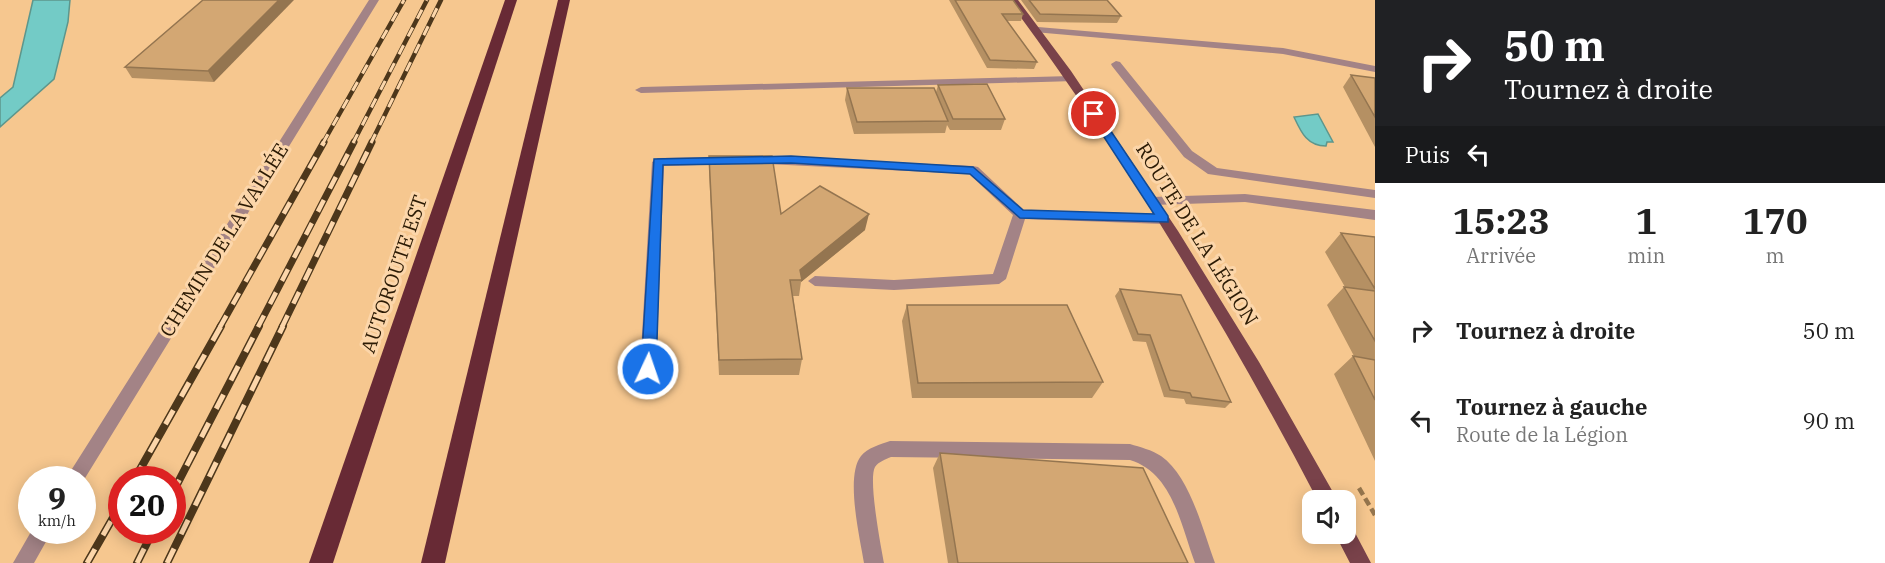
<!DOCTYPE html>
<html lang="fr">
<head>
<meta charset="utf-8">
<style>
	body { margin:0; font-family:"IBM Plex Serif",serif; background:#f2f2f2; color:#222; height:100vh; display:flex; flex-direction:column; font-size:22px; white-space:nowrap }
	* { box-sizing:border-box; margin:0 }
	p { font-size:20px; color:#767676 }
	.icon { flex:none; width:33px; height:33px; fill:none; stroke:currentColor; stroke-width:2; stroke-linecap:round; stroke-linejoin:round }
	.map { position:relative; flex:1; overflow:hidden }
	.panel { display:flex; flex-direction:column; background:#fff; width:510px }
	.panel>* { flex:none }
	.hud { background:#202124; color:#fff; overflow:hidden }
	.buttons { position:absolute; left:1302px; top:490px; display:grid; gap:12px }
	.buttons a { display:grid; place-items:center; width:54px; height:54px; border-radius:12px; background:#fff; box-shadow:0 3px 15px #0003; font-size:30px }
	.speed { position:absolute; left:18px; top:466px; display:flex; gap:12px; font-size:30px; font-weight:700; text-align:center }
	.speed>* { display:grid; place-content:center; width:78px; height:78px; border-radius:50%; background:#fff; box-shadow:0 3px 15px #0003; line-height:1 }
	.speed small { font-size:15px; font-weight:400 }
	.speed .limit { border:9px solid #d22; background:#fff; color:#111 }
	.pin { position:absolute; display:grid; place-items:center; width:51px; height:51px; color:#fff; margin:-26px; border:3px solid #fff; border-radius:50%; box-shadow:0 2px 6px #0007 }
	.me { position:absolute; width:66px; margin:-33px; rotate:3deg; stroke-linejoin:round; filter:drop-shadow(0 0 4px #0008) }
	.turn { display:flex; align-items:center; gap:21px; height:126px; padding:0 30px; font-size:27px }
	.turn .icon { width:78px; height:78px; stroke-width:2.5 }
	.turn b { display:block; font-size:42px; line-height:51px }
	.then { display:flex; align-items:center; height:57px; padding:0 30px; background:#0003; gap:12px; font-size:22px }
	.eta { display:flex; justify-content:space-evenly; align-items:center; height:102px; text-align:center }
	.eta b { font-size:36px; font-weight:800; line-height:42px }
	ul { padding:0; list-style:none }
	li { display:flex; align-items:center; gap:18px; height:90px; padding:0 30px }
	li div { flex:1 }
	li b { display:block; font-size:22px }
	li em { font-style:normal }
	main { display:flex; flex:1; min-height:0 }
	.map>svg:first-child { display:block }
	.water { fill:#73cbc6; stroke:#5d968c; stroke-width:1.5 }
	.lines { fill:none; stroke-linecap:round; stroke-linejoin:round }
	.path { stroke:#95754d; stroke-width:4.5; stroke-dasharray:8 4; stroke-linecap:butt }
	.minor { fill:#a38386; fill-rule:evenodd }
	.major { fill:#79424a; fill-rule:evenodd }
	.highway { fill:#682a35; fill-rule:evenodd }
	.rail-far2-casing { stroke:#4d371b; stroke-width:4.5 }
	.rail-far1-casing { stroke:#4d371b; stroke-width:7 }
	.rail-casing { stroke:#4d371b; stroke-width:8 }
	.rail-far2 { stroke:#fcd6aa; stroke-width:3; stroke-dasharray:10; stroke-linecap:butt }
	.rail-far1 { stroke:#fcd6aa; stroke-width:4.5; stroke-dasharray:13; stroke-linecap:butt }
	.rail { stroke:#fcd6aa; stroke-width:5; stroke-dasharray:16; stroke-linecap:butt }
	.wall { fill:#b59063 }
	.shaded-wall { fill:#947550 }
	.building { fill:#d3a773; stroke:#947550; stroke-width:1.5 }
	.route { fill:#1a73e8; stroke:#114b97; stroke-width:1.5 }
	.labels { text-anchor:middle; stroke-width:6; stroke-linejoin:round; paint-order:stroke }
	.street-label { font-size:20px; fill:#2b1a04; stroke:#fcd6aa }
</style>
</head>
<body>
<main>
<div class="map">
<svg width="1375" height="563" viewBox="0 0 1375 563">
	<rect width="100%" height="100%" fill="#f6c78f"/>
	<g class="water">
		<path d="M33,0H70L68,22L54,79L0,127V98L13,87Z"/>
		<path d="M1318,114L1333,142H1327L1326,146C1307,146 1301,132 1294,117Z"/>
	</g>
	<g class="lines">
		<path class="path" d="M1359,488L1375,515"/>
		<g class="minor">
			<path d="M369,0H379L82,483V480H65Z"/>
			<path d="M1038,27L1283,48L1375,66V72L1283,54L1034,32V28Z"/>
			<path d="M1116,61L1120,62L1192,151L1217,168L1375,190V198L1208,174L1184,157L1112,66L1111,64Z"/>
			<path d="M1071,76L1075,77V81L641,93L635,90L641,87Z"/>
			<path d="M753,156L973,166L978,167L1024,210L1163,214L1170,219L1163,224L1025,219L1006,279L999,284L894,290L815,286L808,281L815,276L894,280L993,274L1013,215L969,174L749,163V157Z"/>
			<path d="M729,157L735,161L733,164L664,166L656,369L654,374L648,376L642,374L640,369L652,162L658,158Z"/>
			<path d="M1245,194L1375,210V220L1245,202L1152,205L1145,201L1152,197Z"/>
			<path d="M890,441L1130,444C1140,447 1152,450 1161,456C1190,476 1203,531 1215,563H1195C1181,526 1173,473 1130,460L891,457C886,459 878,462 875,467C868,479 881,547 884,563H864C860,538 845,476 861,456C867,448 881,444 890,441Z"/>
			<path d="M32,530L52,531L34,563H13Z"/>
		</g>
		<g class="major">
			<path d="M1008,0H1018L1071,71L1178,231L1259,362L1338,501H1318C1227,327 1125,158 1008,0Z"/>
			<path d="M1346,525L1352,527L1371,563H1350L1335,534H1346Z"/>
		</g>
		<g class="highway">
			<path d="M505,0H517L333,563H309Z"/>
			<path d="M558,0H570L445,563H421Z"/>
		</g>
		<defs>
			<g id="rail-far2">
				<path d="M323,143L404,0"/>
				<path d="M353,143L427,0"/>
				<path d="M371,143L441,0"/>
			</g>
			<g id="rail-far1">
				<path d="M220,327L324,142"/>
				<path d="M258,327L354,142"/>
				<path d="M282,327L372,142"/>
			</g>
			<g id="rail">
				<path d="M134,480L221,326"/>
				<path d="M172,494L259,326"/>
				<path d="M87,563L122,502"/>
				<path d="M137,563L153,531"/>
				<path d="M167,563L283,326"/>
			</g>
		</defs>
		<use href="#rail-far2" class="rail-far2-casing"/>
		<use href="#rail-far1" class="rail-far1-casing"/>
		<use href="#rail" class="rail-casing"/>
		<use href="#rail-far2" class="rail-far2"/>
		<use href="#rail-far1" class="rail-far1"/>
		<use href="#rail" class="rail"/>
	</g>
	<g class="wall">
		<path d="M203,0L214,82L132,78L125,67Z"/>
		<path d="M949,0H1013L1023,14L1021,21H1007L1037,62L1034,69L987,68Z"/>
		<path d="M1021,0H1107L1121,16L1117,23L1037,22Z"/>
		<path d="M1351,75L1375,78V147L1343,87Z"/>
		<path d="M938,85L1005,119L1001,130H950L947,125L945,133L854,134L845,100L847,88L936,92Z"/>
		<path d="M709,156L781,214L865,230L801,282L799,296H793L802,359L799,375H719L709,171Z"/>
		<path d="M1341,233L1375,237V461L1334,374L1353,356H1354L1327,305L1344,287H1345L1325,252Z"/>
		<path d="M1120,289L1231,402L1225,408L1186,404L1184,399L1164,397L1146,342L1133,341L1115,296Z"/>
		<path d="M907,305L1103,382L1092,398H912L902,321Z"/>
		<path d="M940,453L1188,563H948L933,468Z"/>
	</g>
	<g class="shaded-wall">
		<path d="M279,0H294L214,82L208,71Z"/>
		<path d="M869,214L865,230L801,282L800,270Z"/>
	</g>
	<g class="building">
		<path d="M203,0H279L208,71L125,67Z"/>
		<path d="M955,0H1013L1023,14H1002L1037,62L990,60Z"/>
		<path d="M1029,0H1107L1121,16L1040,14Z"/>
		<path d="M1351,75L1375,78V117Z"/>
		<path d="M987,84L1005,119H953L938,85Z"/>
		<path d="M847,88H934L948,121L857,122Z"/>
		<path d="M709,156H772L781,214L820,186L869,214L800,270L802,280H790L802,359L719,360Z"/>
		<path d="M1341,233L1375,237V289Z"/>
		<path d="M1344,287L1375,291V341Z"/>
		<path d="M1120,289L1181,295L1231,402L1192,397L1190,393L1170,390L1150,335L1138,334Z"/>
		<path d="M907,305H1067L1103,382L918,383Z"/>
		<path d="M1353,356L1375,360V400Z"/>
		<path d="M940,453L1143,468L1188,563H958Z"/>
	</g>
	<path class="route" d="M1094,111L1098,112L1168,216V222L1020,218L970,174L791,163L663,165L656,369L654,373H643L641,369L654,159L791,156L973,167L1023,210L1154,214L1089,114Z"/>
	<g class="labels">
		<g class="street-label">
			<text transform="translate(1197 234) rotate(58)" y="7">ROUTE DE LA LÉGION</text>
			<text transform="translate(224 240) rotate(-58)" y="7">CHEMIN DE LA VALLÉE</text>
			<text transform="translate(394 274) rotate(-71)" y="7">AUTOROUTE EST</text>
		</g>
	</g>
</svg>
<div class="buttons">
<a><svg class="icon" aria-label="sound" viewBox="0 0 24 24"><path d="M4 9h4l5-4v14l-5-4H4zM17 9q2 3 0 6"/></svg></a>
</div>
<div class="speed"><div>9<small>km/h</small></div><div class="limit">20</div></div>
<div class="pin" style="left:1094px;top:114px;background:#d93025"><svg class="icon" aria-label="arrive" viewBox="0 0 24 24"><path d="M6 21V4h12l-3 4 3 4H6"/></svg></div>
<svg class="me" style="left:648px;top:369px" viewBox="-20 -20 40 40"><circle r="17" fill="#1a73e8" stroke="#fff" stroke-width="3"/><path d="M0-11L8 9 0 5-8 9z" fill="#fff"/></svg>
</div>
<section class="panel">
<div class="hud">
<div class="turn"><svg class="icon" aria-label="right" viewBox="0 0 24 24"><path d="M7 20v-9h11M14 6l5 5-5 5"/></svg><div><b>50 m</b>Tournez à droite</div></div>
<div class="then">Puis<svg class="icon" aria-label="left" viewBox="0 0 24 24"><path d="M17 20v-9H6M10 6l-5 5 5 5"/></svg></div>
</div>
<div class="eta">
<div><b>15:23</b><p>Arrivée</p></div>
<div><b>1</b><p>min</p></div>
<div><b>170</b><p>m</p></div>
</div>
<ul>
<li><svg class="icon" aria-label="right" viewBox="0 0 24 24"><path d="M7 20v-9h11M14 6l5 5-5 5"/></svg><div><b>Tournez à droite</b></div><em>50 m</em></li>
<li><svg class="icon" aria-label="left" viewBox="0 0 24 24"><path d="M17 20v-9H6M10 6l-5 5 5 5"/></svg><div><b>Tournez à gauche</b><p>Route de la Légion</p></div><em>90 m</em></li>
</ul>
</section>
</main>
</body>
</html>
